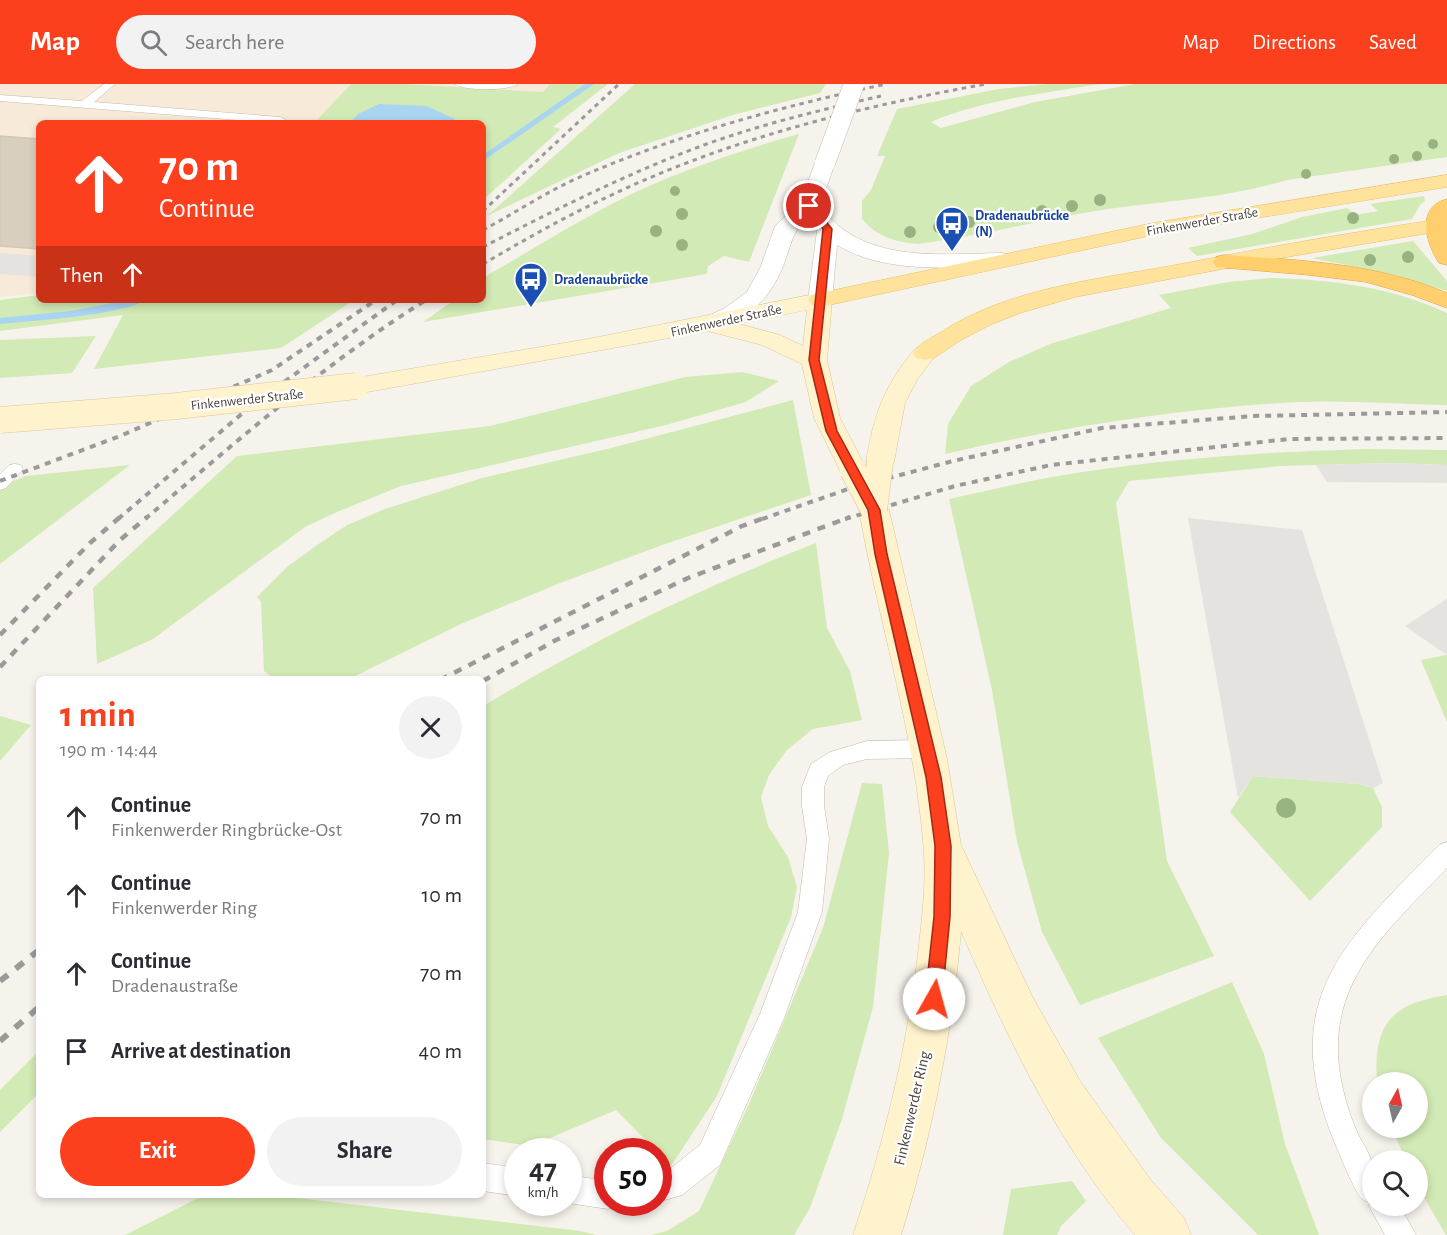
<!DOCTYPE html>
<html lang="en">
<head>
<meta charset="utf-8">
<style>
	body { margin:0; font-family:"Alegreya Sans",sans-serif; background:#f2f2f3; color:#2b2b33; height:100vh; display:flex; flex-direction:column; font-size:22px; white-space:nowrap }
	* { box-sizing:border-box; margin:0 }
	p { font-size:20px; color:#7c7c81 }
	.icon { flex:none; width:33px; height:33px; fill:none; stroke:currentColor; stroke-width:2; stroke-linecap:round; stroke-linejoin:round }
	.map { position:relative; flex:1; overflow:hidden }
	.side { position:absolute; left:36px; top:592px; width:450px; height:522px; display:flex; flex-direction:column; background:#fff; border-radius:9px; box-shadow:0 3px 9px #0003 }
	.side>* { flex:none }
	.guide { position:absolute; left:36px; top:36px; width:450px; height:183px; border-radius:9px; box-shadow:0 3px 9px #0003; background:#fc3f1d; color:#fff; overflow:hidden }
	.needle { width:39px; rotate:8deg }
	.controls { position:absolute; left:1362px; top:988px; display:grid; gap:12px }
	.controls a { display:grid; place-items:center; width:66px; height:66px; border-radius:50%; background:#fff; box-shadow:0 3px 9px #0003; font-size:30px }
	.speed { position:absolute; left:504px; top:1054px; display:flex; gap:12px; font-size:30px; font-weight:700; text-align:center }
	.speed>* { display:grid; place-content:center; width:78px; height:78px; border-radius:50%; background:#fff; box-shadow:0 3px 9px #0003; line-height:1 }
	.speed small { font-size:15px; font-weight:400 }
	.speed .limit { border:9px solid #d22; background:#fff; color:#111 }
	.pin { position:absolute; display:grid; place-items:center; width:51px; height:51px; color:#fff; margin:-26px; border:3px solid #fff; border-radius:50%; box-shadow:0 2px 6px #0007 }
	.me { position:absolute; width:66px; margin:-33px; rotate:7deg; stroke-linejoin:round; filter:drop-shadow(0 0 4px #0008) }
	.turn { display:flex; align-items:center; gap:21px; height:126px; padding:0 24px; font-size:27px }
	.turn .icon { width:78px; height:78px; stroke-width:2.5 }
	.turn b { display:block; font-size:42px; line-height:51px }
	.then { display:flex; align-items:center; height:57px; padding:0 24px; background:#0003; gap:12px; font-size:22px }
	.round { display:grid; place-items:center; flex:none; width:63px; height:63px; border-radius:32px; background:#f2f2f3 }
	.summary { display:flex; align-items:center; justify-content:space-between; height:102px; padding:0 24px }
	h1 { font-size:36px; font-weight:700; line-height:45px; color:#fc3f1d }
	.button { display:flex; gap:12px; margin-top:auto; padding:12px 24px }
	.button a { flex:1; height:69px; border-radius:36px; background:#fc3f1d; color:#fff; font-size:24px; font-weight:700; line-height:69px; text-align:center }
	.button a+a { background:#f2f2f3; color:#2b2b33 }
	ul { padding:0; list-style:none }
	li { display:flex; align-items:center; gap:18px; height:78px; padding:0 24px }
	li div { flex:1 }
	li b { display:block; font-size:22px }
	li em { font-style:normal }
	header { display:flex; align-items:center; gap:36px; box-sizing:border-box; height:84px; padding:0 30px; background:#fc3f1d; color:#fff }
	header strong { font-size:28px }
	nav { display:flex; gap:33px; margin-inline-start:auto; font-size:21px }
	.search { width:420px; height:54px; background:#f2f2f3; display:flex; align-items:center; gap:15px; box-sizing:border-box; padding:0 21px; border-radius:33px; color:#7c7c81; font-size:22px }
	.map>svg:first-child { display:block }
	.commercial { fill:#f7ead8 }
	.green { fill:#d2eab5 }
	.parking { fill:#e5e3e0 }
	.water { fill:#a9d4f2 }
	.lines { fill:none; stroke-linecap:round; stroke-linejoin:round }
	.stream { fill:#a9d4f2; fill-rule:evenodd }
	.building { fill:#d8cfc1; stroke:#d3c7b4; stroke-width:1.5 }
	.service-casing { stroke:#c2bbae; stroke-width:1 }
	.minor-casing { stroke:#c2bbae; stroke-width:1 }
	.secondary-casing { stroke:#d6c79b; stroke-width:1 }
	.primary-casing { stroke:#e6c16a; stroke-width:1 }
	.motorway-casing { stroke:#e0a43c; stroke-width:1 }
	.service { fill:#fff; fill-rule:evenodd }
	.minor { fill:#fff; fill-rule:evenodd }
	.secondary { fill:#fff3cd; fill-rule:evenodd }
	.primary { fill:#ffe39c; fill-rule:evenodd }
	.motorway { fill:#ffcf6e; fill-rule:evenodd }
	.rail-far3 { stroke:#9a9a9a; stroke-width:3; stroke-dasharray:4.5 4.5; stroke-linecap:butt }
	.rail-far2 { stroke:#9a9a9a; stroke-width:4; stroke-dasharray:6 6; stroke-linecap:butt }
	.rail-far1 { stroke:#9a9a9a; stroke-width:4.5; stroke-dasharray:8 8; stroke-linecap:butt }
	.rail { stroke:#9a9a9a; stroke-width:6; stroke-dasharray:10 10; stroke-linecap:butt }
	.minor-bridge-casing { stroke:#c2bbae; stroke-width:21; stroke-linecap:butt }
	.secondary-bridge-casing { stroke:#d6c79b; stroke-width:27; stroke-linecap:butt }
	.minor-bridge { stroke:#fff; stroke-width:20 }
	.secondary-bridge { stroke:#fff3cd; stroke-width:26 }
	.tree { fill:#97b381 }
	.route { fill:#fc3f1d; stroke:#a42913; stroke-width:1.5 }
	.labels { text-anchor:middle; stroke-width:4.5; stroke-linejoin:round; paint-order:stroke }
	.far-transit-label { font-size:14px; font-weight:bold; fill:#164399; stroke:#fff; text-anchor:start }
	.far-street-label { font-size:14px; fill:#4b4439; stroke:#fff }
	.street-label { font-size:16px; fill:#4b4439; stroke:#fff }
</style>
</head>
<body>
<header>
<strong>Map</strong>
<div class="search"><svg class="icon" aria-label="search" viewBox="0 0 24 24"><circle cx="10" cy="10" r="6"/><path d="M15 15l6 6"/></svg>Search here</div>
<nav><a>Map</a><a>Directions</a><a>Saved</a></nav>
</header>
<div class="map">
<svg width="1447" height="1151" viewBox="0 0 1447 1151">
	<rect width="100%" height="100%" fill="#f6f3ec"/>
	<g class="commercial">
		<path d="M0,0H351L314,39H39V209L0,213Z"/>
		<path d="M405,0H550L543,8Z"/>
	</g>
	<g class="green">
		<path d="M351,0H405L543,8L550,0H608L553,43L561,45L483,116V39H314Z"/>
		<path d="M635,0H826L820,9L736,30L619,69L487,132Z"/>
		<path d="M1046,0H1100C1044,9 983,16 931,38L941,44L1035,18L1135,0H1447V73L1287,96C1222,116 1155,117 1089,128C1032,138 975,153 918,160C896,158 877,153 862,135V117L871,106L885,72H877L897,25L999,5Z"/>
		<path d="M799,50L749,178L724,172L708,182L707,190L423,238L454,216H483V195L488,191C538,162 587,131 640,106C691,83 745,65 799,50Z"/>
		<path d="M1424,112L1425,117L1420,121L1412,135L1197,172L1188,164L1252,150L1302,133L1347,124L1355,131L1378,127L1370,120Z"/>
		<path d="M1413,157L1447,197V207L1395,191L1312,174Z"/>
		<path d="M1273,194C1334,196 1391,203 1447,229V321C1397,320 1346,316 1297,318C1177,325 1062,343 945,370L948,340L971,302L1009,278L1050,260L1171,224L1159,211L1228,198Z"/>
		<path d="M39,211V216H354L281,264L94,285L123,231L0,247V216Z"/>
		<path d="M96,252L72,289L0,294V256Z"/>
		<path d="M742,288L779,297L746,318L666,341L401,402L337,428L305,443L153,555L97,580L93,504L237,372L490,342L685,293Z"/>
		<path d="M793,316L811,411L665,460L560,499L463,539L349,595H274L264,587L261,518L257,513L287,483L317,461L347,441L385,425L482,394L611,364Z"/>
		<path d="M1366,365L1447,366V381L1390,379L1281,382L1129,397L1116,419L1167,777L1214,872L1080,921L1042,848L1017,758L992,606L949,415C983,408 1018,399 1052,393C1156,375 1261,368 1366,365Z"/>
		<path d="M130,381L0,480V402L26,392Z"/>
		<path d="M816,459L827,544L850,587L862,636L813,645L787,666L769,691L761,713L768,742L788,773L797,803L791,833L717,1012L671,1082L616,1026L531,1062L483,1055V622C589,558 700,504 816,459Z"/>
		<path d="M1447,571V638L1421,576Z"/>
		<path d="M0,632L31,641L0,677Z"/>
		<path d="M1253,692L1359,700L1373,704L1382,723V743L1310,817L1230,728Z"/>
		<path d="M862,699L882,700L889,769L873,923L842,1035L810,1124L794,1151H651L667,1147L699,1127L749,1020L823,844Z"/>
		<path d="M1232,898L1264,970L1285,1060L1319,1151H1258L1161,1054L1098,954Z"/>
		<path d="M1447,911V1151H1446L1418,1103V1077H1406L1392,1044H1418V999H1377C1373,942 1389,920 1447,911Z"/>
		<path d="M39,967V1009L0,1048V1006Z"/>
		<path d="M1072,1097L1086,1117L1061,1142L1057,1151H1003L1011,1105Z"/>
		<path d="M202,1112H280L580,1147L596,1151H125Z"/>
	</g>
	<g class="parking">
		<path d="M0,169L39,172V193L0,190Z"/>
		<path d="M1390,379L1447,381V399L1327,398L1316,381Z"/>
		<path d="M1188,434L1302,446L1383,699L1373,704L1359,700L1253,692L1238,714Z"/>
		<path d="M1447,515V571L1405,542Z"/>
	</g>
	<path class="water" d="M379,20L426,22L455,35L450,39H350L358,30Z"/>
	<g class="lines">
		<g class="stream">
			<path d="M585,0H594L483,77V71Z"/>
			<path d="M129,216H145C124,231 30,237 0,240V234L71,227Z"/>
		</g>
	</g>
	<path class="building" d="M0,52L39,55V165L0,162Z"/>
	<g class="lines">
		<defs>
			<g id="service">
				<path d="M104,0H115L94,18L280,33L286,36L276,39L0,17V11L82,17Z"/>
				<path d="M455,0H518C508,7 464,7 455,0Z"/>
				<path d="M15,380L21,381L23,385L6,404L0,406V390L9,381Z"/>
				<path d="M927,656L934,659L937,665L934,671L927,674L867,675L843,681L828,692L824,703V722L829,755L822,828L784,934L720,1081L682,1111L658,1118V1090L666,1088L700,1061L760,930L798,828L807,755L802,722V703L811,680L830,668L867,657Z"/>
				<path d="M1447,758V784C1381,853 1316,907 1345,1013C1348,1026 1353,1039 1359,1052C1363,1060 1371,1071 1372,1081C1374,1094 1372,1109 1372,1122H1400L1416,1151H1385L1369,1122L1370,1118C1368,1117 1364,1117 1362,1115C1354,1107 1339,1069 1334,1057C1276,915 1345,857 1439,761Z"/>
				<path d="M483,1079L518,1084V1112L483,1107Z"/>
				<path d="M568,1091L608,1097V1119H619L618,1121L608,1125L568,1119Z"/>
			</g>
			<path id="minor" d="M825,73L832,75L835,79L820,122C862,180 939,170 1002,169L1010,171L1013,176L1010,181L1002,183C948,183 885,190 837,161L832,216L828,221L820,223L812,221L808,216L817,147L807,134C792,148 791,161 784,180C774,206 758,226 733,238C722,244 714,248 701,245L698,240L701,235L725,224L747,208L761,182L775,142L800,119L815,79L818,75Z"/>
			<g id="secondary">
				<path d="M820,209L828,211L832,216L827,276L840,334L867,386L863,393L853,395L843,393L814,334L802,280L762,261L708,247L356,310L347,308L343,302L347,296L356,294L588,255ZM807,226L803,262L780,251L739,240Z"/>
				<path d="M925,262L934,264L937,269L917,296L905,319L894,378L890,384L880,387L870,384L866,378C874,330 884,301 916,264Z"/>
				<path d="M874,416L884,419L889,426L947,675L961,761L1032,912L1080,997L1150,1095L1184,1134L1191,1151H1135C1058,1061 1008,955 961,847C952,951 932,1051 901,1151H853C884,1059 907,965 918,869C922,836 926,802 924,769C916,653 879,540 859,426L864,419Z"/>
			</g>
			<g id="primary">
				<path d="M1447,91V103L1153,151L820,223L812,221L808,216L812,211L820,209L1153,139Z"/>
				<path d="M1447,134V146L1275,175L1075,213L1020,229L990,241L961,256L934,274L925,276L916,274L913,269C919,260 929,255 938,250C1010,202 1104,195 1186,179C1273,162 1360,147 1447,134Z"/>
			</g>
			<g id="motorway">
				<path d="M1447,115V181L1439,179C1426,159 1415,123 1447,115Z"/>
				<path d="M1224,171C1300,176 1376,179 1447,209V224L1412,211L1366,198L1309,191L1216,183L1213,178L1216,173Z"/>
			</g>
		</defs>
		<use href="#service" class="service-casing"/>
		<use href="#minor" class="minor-casing"/>
		<use href="#secondary" class="secondary-casing"/>
		<use href="#primary" class="primary-casing"/>
		<use href="#motorway" class="motorway-casing"/>
		<use href="#service" class="service"/>
		<use href="#minor" class="minor"/>
		<use href="#secondary" class="secondary"/>
		<use href="#primary" class="primary"/>
		<use href="#motorway" class="motorway"/>
		<g class="rail-far3">
			<path d="M483,127L619,0"/>
			<path d="M483,146C515,129 546,108 580,93C679,50 780,23 886,0"/>
			<path d="M483,163C555,126 628,89 704,61C762,40 821,26 881,12"/>
			<path d="M483,180C521,158 559,136 599,117C721,57 853,24 986,0"/>
		</g>
		<g class="rail-far2">
			<path d="M0,397L120,352L272,286L376,216"/>
			<path d="M118,435L251,322L397,216"/>
			<path d="M145,435C235,359 325,279 426,216"/>
			<path d="M762,435L851,404L953,377L1102,344L1253,332L1447,328"/>
			<path d="M845,435L955,402L1051,381L1289,355L1447,354"/>
		</g>
		<g class="rail-far1">
			<path d="M0,551L90,459L120,433"/>
			<path d="M0,583L120,456L147,433"/>
			<path d="M440,596L742,442L767,433"/>
			<path d="M483,597L556,556L688,494L850,433"/>
		</g>
		<g class="rail">
			<path d="M0,897L39,866"/>
			<path d="M0,957L39,923"/>
		</g>
		<defs>
			<path id="minor-bridge" d="M825,79L854,0"/>
			<g id="secondary-bridge">
				<path d="M0,336L177,322L356,302"/>
				<path d="M853,386L874,426"/>
				<path d="M874,426L880,378"/>
			</g>
		</defs>
		<use href="#minor-bridge" class="minor-bridge-casing"/>
		<use href="#secondary-bridge" class="secondary-bridge-casing"/>
		<use href="#minor-bridge" class="minor-bridge"/>
		<use href="#secondary-bridge" class="secondary-bridge"/>
	</g>
	<g class="tree">
		<circle cx="1433" cy="60" r="5"/>
		<circle cx="1417" cy="72" r="5"/>
		<circle cx="1394" cy="75" r="5"/>
		<circle cx="1306" cy="90" r="5"/>
		<circle cx="675" cy="107" r="5"/>
		<circle cx="1100" cy="116" r="6"/>
		<circle cx="1072" cy="122" r="6"/>
		<circle cx="1042" cy="127" r="6"/>
		<circle cx="682" cy="130" r="6"/>
		<circle cx="1353" cy="134" r="6"/>
		<circle cx="969" cy="138" r="6"/>
		<circle cx="939" cy="143" r="6"/>
		<circle cx="656" cy="147" r="6"/>
		<circle cx="910" cy="148" r="6"/>
		<circle cx="682" cy="161" r="6"/>
		<circle cx="1408" cy="173" r="6"/>
		<circle cx="1370" cy="176" r="6"/>
		<circle cx="1286" cy="724" r="10"/>
	</g>
	<path class="route" d="M806,120H812L832,145L819,276L837,347L880,426L887,470L941,693L951,762L950,833L942,915L940,921L934,923L927,921L925,915L934,833L935,762L926,693L875,470L868,426L826,347L809,276L823,145L804,122Z"/>
	<defs>
		<symbol id="bus-pin" viewBox="-11 -11 22 30"><path d="M0 17L-7.5 6A9.5 9.5 0 1 1 7.5 6Z" fill="#1a4fb4" stroke="#fff"/><path d="M-5-6H5V4H4V6H2V4H-2V6H-4V4H-5ZM-3.5-4V0h7V-4ZM-3.5 1.2v1.5H-2V1.2ZM2 1.2v1.5H3.5V1.2Z" fill="#fff"/></symbol>
	</defs>
	<g fill-rule="evenodd">
		<use href="#bus-pin" x="933" y="120" width="38" height="52"/>
		<use href="#bus-pin" x="512" y="176" width="38" height="52"/>
	</g>
	<g class="labels">
		<g class="far-transit-label">
			<text x="975" y="136">Dradenaubrücke<tspan x="975" dy="16">(N)</tspan></text>
			<text x="554" y="200">Dradenaubrücke</text>
		</g>
		<g class="far-street-label">
			<text transform="translate(1202 137) rotate(-10)" y="5">Finkenwerder Straße</text>
			<text transform="translate(726 236) rotate(-12)" y="5">Finkenwerder Straße</text>
			<text transform="translate(247 315) rotate(-6)" y="5">Finkenwerder Straße</text>
		</g>
		<g class="street-label">
			<text transform="translate(911 1024) rotate(-77)" y="6">Finkenwerder Ring</text>
		</g>
	</g>
</svg>
<div class="controls">
<a><svg class="needle" viewBox="-14 -14 28 28"><path d="M0-13l5 13h-10z" fill="#e53935"/><path d="M0 13l5-13h-10z" fill="#7c7c81"/></svg></a>
<a><svg class="icon" aria-label="search" viewBox="0 0 24 24"><circle cx="10" cy="10" r="6"/><path d="M15 15l6 6"/></svg></a>
</div>
<div class="speed"><div>47<small>km/h</small></div><div class="limit">50</div></div>
<div class="pin" style="left:809px;top:122px;background:#d93025"><svg class="icon" aria-label="arrive" viewBox="0 0 24 24"><path d="M6 21V4h12l-3 4 3 4H6"/></svg></div>
<svg class="me" style="left:934px;top:915px" viewBox="-20 -20 40 40"><circle r="19" fill="#fff"/><path d="M0-13L10 11 0 6-10 11z" fill="#fc3f1d"/></svg>
<div class="guide">
<div class="turn"><svg class="icon" aria-label="ahead" viewBox="0 0 24 24"><path d="M12 20V5M6 11l6-6 6 6"/></svg><div><b>70 m</b>Continue</div></div>
<div class="then">Then<svg class="icon" aria-label="ahead" viewBox="0 0 24 24"><path d="M12 20V5M6 11l6-6 6 6"/></svg></div>
</div>
<section class="side">
<div class="summary"><div><h1>1 min</h1><p>190 m · 14:44</p></div><a class="round"><svg class="icon" aria-label="close" viewBox="0 0 24 24"><path d="M6 6l12 12M18 6L6 18"/></svg></a></div>
<ul>
<li><svg class="icon" aria-label="ahead" viewBox="0 0 24 24"><path d="M12 20V5M6 11l6-6 6 6"/></svg><div><b>Continue</b><p>Finkenwerder Ringbrücke-Ost</p></div><em>70 m</em></li>
<li><svg class="icon" aria-label="ahead" viewBox="0 0 24 24"><path d="M12 20V5M6 11l6-6 6 6"/></svg><div><b>Continue</b><p>Finkenwerder Ring</p></div><em>10 m</em></li>
<li><svg class="icon" aria-label="ahead" viewBox="0 0 24 24"><path d="M12 20V5M6 11l6-6 6 6"/></svg><div><b>Continue</b><p>Dradenaustraße</p></div><em>70 m</em></li>
<li><svg class="icon" aria-label="arrive" viewBox="0 0 24 24"><path d="M6 21V4h12l-3 4 3 4H6"/></svg><div><b>Arrive at destination</b></div><em>40 m</em></li>
</ul>
<div class="button"><a>Exit</a><a>Share</a></div>
</section>
</div>
</body>
</html>
